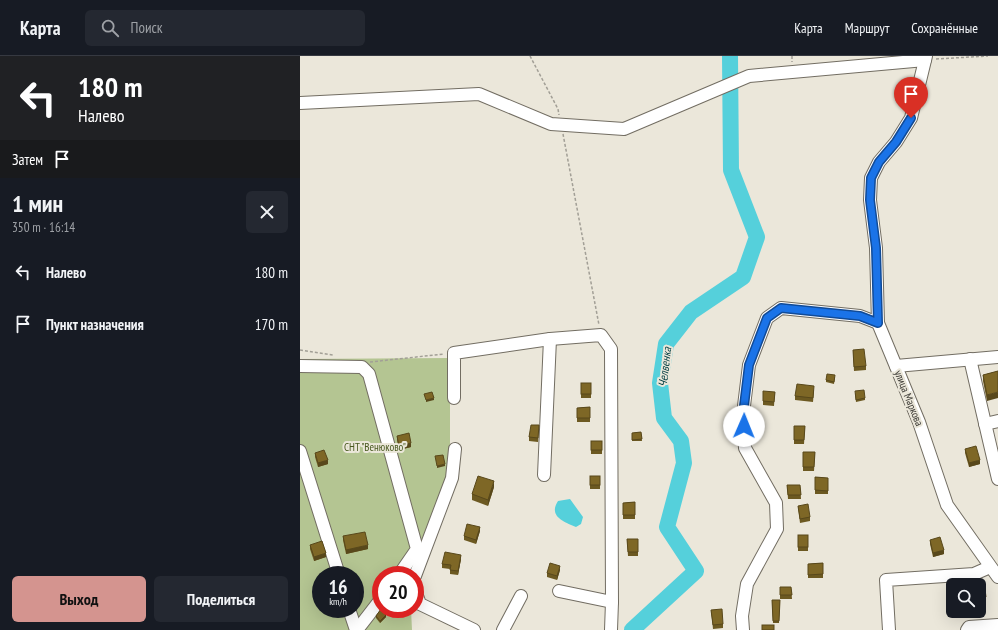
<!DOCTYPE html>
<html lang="ru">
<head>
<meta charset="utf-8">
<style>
	body { margin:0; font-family:"PT Sans Narrow",sans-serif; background:#242831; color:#f1f3f6; height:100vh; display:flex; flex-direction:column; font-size:15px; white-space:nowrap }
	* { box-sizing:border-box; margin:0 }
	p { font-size:13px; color:#9ea1a6 }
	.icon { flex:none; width:22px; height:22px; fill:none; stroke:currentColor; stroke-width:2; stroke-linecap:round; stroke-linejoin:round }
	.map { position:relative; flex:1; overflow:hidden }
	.sheet { display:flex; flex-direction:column; background:#171b24; width:300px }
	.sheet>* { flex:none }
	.hud { background:#202124; color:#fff; overflow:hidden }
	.tools { position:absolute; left:646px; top:522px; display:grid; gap:8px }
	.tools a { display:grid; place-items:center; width:40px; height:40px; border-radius:6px; background:#171b24; box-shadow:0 4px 16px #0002; font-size:20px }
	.speed { position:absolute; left:12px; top:510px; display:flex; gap:8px; font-size:20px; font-weight:700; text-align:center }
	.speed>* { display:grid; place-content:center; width:52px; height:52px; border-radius:50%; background:#171b24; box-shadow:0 4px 16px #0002; line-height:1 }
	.speed small { font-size:10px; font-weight:400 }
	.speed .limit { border:6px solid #d22; background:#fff; color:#111 }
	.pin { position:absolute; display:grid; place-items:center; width:34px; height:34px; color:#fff; margin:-41px -17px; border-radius:50% 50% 50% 0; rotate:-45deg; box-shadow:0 0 4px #0007 }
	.pin .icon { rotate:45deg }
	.me { position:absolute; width:44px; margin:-22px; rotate:1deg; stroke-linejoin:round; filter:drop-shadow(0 0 3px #0008) }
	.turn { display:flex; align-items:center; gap:14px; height:84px; padding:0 12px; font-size:18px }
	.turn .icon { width:52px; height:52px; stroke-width:2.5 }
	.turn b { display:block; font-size:28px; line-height:34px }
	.then { display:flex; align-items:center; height:38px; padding:0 12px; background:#0003; gap:8px; font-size:15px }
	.round { display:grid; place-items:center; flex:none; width:42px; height:42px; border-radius:6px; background:#242831 }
	.headline { display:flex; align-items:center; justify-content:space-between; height:68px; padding:0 12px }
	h1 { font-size:24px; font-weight:700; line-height:30px }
	.action { display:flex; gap:8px; margin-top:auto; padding:8px 12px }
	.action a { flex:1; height:46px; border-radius:6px; background:#d4948f; color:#111; font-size:16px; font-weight:700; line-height:46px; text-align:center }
	.action a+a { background:#242831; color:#f1f3f6 }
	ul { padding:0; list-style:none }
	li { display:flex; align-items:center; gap:12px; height:52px; padding:0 12px }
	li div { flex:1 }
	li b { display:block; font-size:15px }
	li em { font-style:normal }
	header { display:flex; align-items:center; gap:24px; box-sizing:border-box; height:56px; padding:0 20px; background:#171b24; border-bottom:1px solid #363941 }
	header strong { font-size:19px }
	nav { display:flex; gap:22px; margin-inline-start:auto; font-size:14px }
	.search { width:280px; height:36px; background:#242831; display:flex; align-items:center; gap:10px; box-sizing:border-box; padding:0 14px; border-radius:6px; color:#9ea1a6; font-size:15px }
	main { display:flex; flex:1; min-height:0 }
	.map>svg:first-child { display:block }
	.green { fill:#b4c592; fill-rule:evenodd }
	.water { fill:#55d0db }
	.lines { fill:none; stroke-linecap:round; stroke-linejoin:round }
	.river { stroke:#55d0db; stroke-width:16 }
	.minor-casing { stroke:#726d62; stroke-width:14 }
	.path { stroke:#a29f96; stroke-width:1.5; stroke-dasharray:3 2; stroke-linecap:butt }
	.minor { stroke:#fff; stroke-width:12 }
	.wall { fill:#6c5921 }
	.shaded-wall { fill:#58481b }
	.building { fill:#7e6726; stroke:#58481b }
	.route-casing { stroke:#114b97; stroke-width:10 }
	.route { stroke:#1a73e8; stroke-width:7 }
	.labels { text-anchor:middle; stroke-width:4; stroke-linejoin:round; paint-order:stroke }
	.street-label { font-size:11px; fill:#3e3c37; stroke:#ebe7da }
	.park-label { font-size:11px; fill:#495920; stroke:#ebe7da }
	.water-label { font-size:12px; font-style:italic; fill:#003c40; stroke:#ebe7da }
</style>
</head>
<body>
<header>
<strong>Карта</strong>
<div class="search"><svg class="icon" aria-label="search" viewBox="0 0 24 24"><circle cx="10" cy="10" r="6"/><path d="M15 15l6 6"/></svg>Поиск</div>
<nav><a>Карта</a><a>Маршрут</a><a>Сохранённые</a></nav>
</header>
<main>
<section class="sheet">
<div class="hud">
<div class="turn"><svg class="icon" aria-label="left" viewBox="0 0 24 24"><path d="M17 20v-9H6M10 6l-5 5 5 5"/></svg><div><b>180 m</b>Налево</div></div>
<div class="then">Затем<svg class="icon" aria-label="arrive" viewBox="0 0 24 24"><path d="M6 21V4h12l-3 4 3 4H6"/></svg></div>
</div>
<div class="headline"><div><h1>1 мин</h1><p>350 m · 16:14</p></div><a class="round"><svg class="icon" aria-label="close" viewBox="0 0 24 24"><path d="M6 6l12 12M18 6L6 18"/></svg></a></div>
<ul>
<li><svg class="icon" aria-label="left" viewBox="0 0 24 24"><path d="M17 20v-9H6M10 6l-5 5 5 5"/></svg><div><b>Налево</b></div><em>180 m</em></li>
<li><svg class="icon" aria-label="arrive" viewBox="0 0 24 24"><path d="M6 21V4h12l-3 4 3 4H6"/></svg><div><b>Пункт назначения</b></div><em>170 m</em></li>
</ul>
<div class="action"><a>Выход</a><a>Поделиться</a></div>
</section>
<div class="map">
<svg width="698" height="574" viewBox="0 0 698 574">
	<rect width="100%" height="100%" fill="#ebe7da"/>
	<path class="green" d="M150,302V415L114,519H81V553H111L112,574H0V303ZM21,519H55V553H21Z"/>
	<path class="water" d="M270,443L283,461L281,468L276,471C264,466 248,460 258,445Z"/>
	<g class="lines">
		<path class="river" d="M332,574L396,515L367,471L384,407L381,385L364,362L360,327L366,288L391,256L443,221L457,181L431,114L430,0"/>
		<defs>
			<g id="minor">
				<path d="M626,0L611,62L596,86L579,106L571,122L570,144L576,192L578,267L619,366L647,449L698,521"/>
				<path d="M0,47L179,38L251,68L324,73L449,20L625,4"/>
				<path d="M670,303L698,423"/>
				<path d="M0,310L62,311L69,318L117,493L99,519"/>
				<path d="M596,310L698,301"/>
				<path d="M154,342V297L250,283L301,279L311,293L312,546L311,574"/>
				<path d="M685,368L698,365"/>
				<path d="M0,395L39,519"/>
				<path d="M244,419L250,283"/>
				<path d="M115,520L152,422L155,393"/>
				<path d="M115,534L120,548L174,574"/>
				<path d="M259,535L312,546"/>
				<path d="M49,553L56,574"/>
				<path d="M57,574L81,543"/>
				<path d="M203,574L221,540"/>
				<path d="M443,574L442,560L447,528L477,473L476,447L445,392L443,358L449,309L467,262L481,252L560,260L578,267"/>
				<path d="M589,574L586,524L674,518L690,511"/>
				<path d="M667,574L669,571L698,569"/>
			</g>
		</defs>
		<use href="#minor" class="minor-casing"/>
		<g class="path">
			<path d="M230,0L258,53L259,59"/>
			<path d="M492,0V6"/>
			<path d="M636,3L688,0"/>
			<path d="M263,78L299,269"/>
			<path d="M0,294L33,299"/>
			<path d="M70,306L144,298"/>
		</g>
		<use href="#minor" class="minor"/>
	</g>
	<g class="wall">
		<path d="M553,294L566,310V314L554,315Z"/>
		<path d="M698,315L687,345L683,325V319Z"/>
		<path d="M535,321L534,328L526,326V324Z"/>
		<rect x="281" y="327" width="10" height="15"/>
		<path d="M514,334L513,346L495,344V340Z"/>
		<path d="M475,336L474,350L463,349V345Z"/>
		<path d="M555,337L565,342V344L556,346Z"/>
		<path d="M290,351V366H277V352Z"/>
		<path d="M239,369L238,386L229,385V381Z"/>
		<path d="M494,370H505L504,388H494Z"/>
		<path d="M341,376L342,385H332V377Z"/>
		<path d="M97,380L111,391L99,394L97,384Z"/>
		<rect x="291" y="385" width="11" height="13"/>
		<path d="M665,393L680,408L669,411L665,397Z"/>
		<path d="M503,396H515L514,415H503Z"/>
		<path d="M15,397L28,408L18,411L15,401Z"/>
		<rect x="290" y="420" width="10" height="13"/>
		<path d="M515,421L528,422V438H515Z"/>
		<path d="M487,429H500L501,443H488Z"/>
		<path d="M194,431L188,450L172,444V438Z"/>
		<path d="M335,446V463H323V447Z"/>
		<path d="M498,450L510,461V465L500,467Z"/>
		<path d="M180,475L176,488L164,484V480Z"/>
		<rect x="498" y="479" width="10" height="16"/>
		<path d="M43,480L68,493L46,498L43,484Z"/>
		<path d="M327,483H338V500H328Z"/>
		<path d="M630,484L644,498L633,501L630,488Z"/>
		<path d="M10,489L26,501L14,505L10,493Z"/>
		<path d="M161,503L158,519L150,518V513L142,512V508Z"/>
		<path d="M523,507V522H508V508Z"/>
		<path d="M260,514L257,524L247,521V517Z"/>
		<path d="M679,529L686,541V545L679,546Z"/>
		<path d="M480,531H491L492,543H480Z"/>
		<path d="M472,544H480L479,567H473Z"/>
		<path d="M411,554L423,568V572L413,573Z"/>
		<path d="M76,560L86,561L80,567L76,562Z"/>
	</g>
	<g class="shaded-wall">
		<path d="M698,336V342L687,345V339Z"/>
		<path d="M134,342V344L126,346V344Z"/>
		<path d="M111,387V391L99,394V390Z"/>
		<path d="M28,404V408L18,411V407Z"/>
		<path d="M680,404V408L669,411V407Z"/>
		<path d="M145,408V410L137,412V410Z"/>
		<path d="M194,425V431L188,450V444Z"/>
		<path d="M180,471V475L176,488V484Z"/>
		<path d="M68,489V493L46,498V494Z"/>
		<path d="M644,494V498L633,501V497Z"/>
		<path d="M26,497V501L14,505V501Z"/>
		<path d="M161,499V503L158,519V515Z"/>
		<path d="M260,510V514L257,524V520Z"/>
		<path d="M86,559V561L80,567V565Z"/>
	</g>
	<g class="building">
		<path d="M564,293L566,310L554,311L553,294Z"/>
		<path d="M698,315V336L687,339L683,319Z"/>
		<path d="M527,318L535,319L534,326L526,324Z"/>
		<rect x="281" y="327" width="10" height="11"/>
		<path d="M497,328L514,330L513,342L495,340Z"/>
		<path d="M564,334L565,342L556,344L555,335Z"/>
		<path d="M463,335L475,336L474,346L463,345Z"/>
		<path d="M132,336L134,342L126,344L124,338Z"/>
		<path d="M290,351V362H277V352Z"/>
		<path d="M231,369H239L238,382L229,381Z"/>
		<path d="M494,370H505L504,384H494Z"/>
		<path d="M341,376L342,383L332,384V377Z"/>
		<path d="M109,377L111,387L99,390L97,380Z"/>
		<rect x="291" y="385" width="11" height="9"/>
		<path d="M676,390L680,404L669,407L665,393Z"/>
		<path d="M24,394L28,404L18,407L15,397Z"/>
		<path d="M503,396H515L514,411H503Z"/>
		<path d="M143,399L145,408L137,410L135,400Z"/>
		<path d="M178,420L194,425L188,444L172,438Z"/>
		<rect x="290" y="420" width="10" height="9"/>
		<path d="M515,421L528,422V435L515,434Z"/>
		<path d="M487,429H500L501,439H488Z"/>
		<path d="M335,446V459H323V447Z"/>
		<path d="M508,448L510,461L500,463L498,450Z"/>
		<path d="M167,468L180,471L176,484L164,480Z"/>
		<path d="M65,476L68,489L46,494L43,480Z"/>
		<rect x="498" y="479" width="10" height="12"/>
		<path d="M640,481L644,494L633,497L630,484Z"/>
		<path d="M327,483H338V496H328Z"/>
		<path d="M22,485L26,497L14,501L10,489Z"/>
		<path d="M145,496L161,499L158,515L150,514L151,509L142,508Z"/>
		<path d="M250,507L260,510L257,520L247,517Z"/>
		<path d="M523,507V518L508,519V508Z"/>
		<path d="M684,525L686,541L679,542V529H673L672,526Z"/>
		<path d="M480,531H491L492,539H480Z"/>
		<path d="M472,544H480L479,565H473Z"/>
		<path d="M81,553L86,559L80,565L76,560Z"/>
		<path d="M422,553L423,568L413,569L411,554Z"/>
		<rect x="462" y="569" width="12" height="5"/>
	</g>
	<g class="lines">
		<defs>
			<path id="route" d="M444,370L443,358L449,309L467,262L481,252L560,260L578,267L576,192L570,144L571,122L579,106L596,86L611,62"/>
		</defs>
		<use href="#route" class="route-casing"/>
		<use href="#route" class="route"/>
	</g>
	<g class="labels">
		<g class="street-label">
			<text transform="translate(609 342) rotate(68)" y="4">улица Маркова</text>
		</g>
		<g class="park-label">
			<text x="75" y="395">СНТ "Венюково"</text>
		</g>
		<g class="water-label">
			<text transform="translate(365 311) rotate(-83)" y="4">Челвенка</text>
		</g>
	</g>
</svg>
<div class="tools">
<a><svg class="icon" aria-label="search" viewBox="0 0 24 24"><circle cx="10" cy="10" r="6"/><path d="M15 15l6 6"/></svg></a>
</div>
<div class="speed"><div>16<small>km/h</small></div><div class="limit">20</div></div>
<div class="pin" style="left:611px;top:62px;background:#d93025"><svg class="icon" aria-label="arrive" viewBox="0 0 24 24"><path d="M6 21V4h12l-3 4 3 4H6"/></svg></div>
<svg class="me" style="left:444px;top:370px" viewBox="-20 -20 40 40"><circle r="19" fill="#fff"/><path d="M0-13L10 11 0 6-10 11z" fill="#1a73e8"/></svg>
</div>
</main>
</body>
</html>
